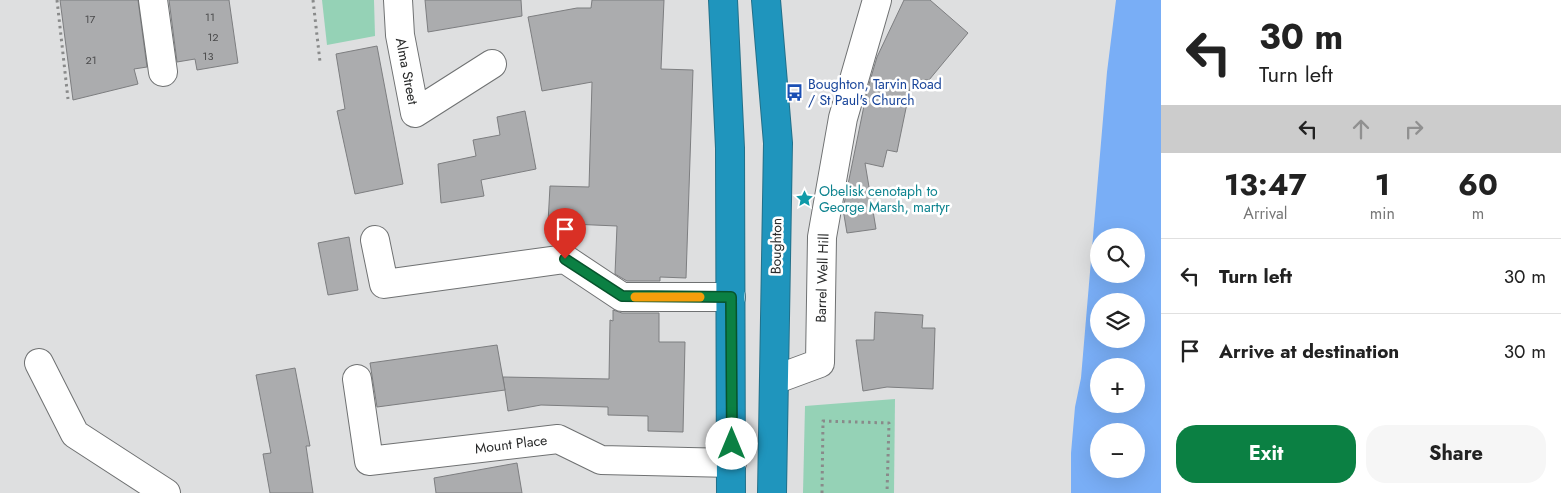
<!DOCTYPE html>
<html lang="en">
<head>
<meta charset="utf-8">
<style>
	body { margin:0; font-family:Jost,sans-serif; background:#f6f6f6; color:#222; height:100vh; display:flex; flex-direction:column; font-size:19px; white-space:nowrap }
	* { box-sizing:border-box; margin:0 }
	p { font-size:16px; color:#767676 }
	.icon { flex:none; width:28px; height:28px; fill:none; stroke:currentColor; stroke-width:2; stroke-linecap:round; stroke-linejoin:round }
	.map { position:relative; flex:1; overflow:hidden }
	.side { display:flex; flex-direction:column; background:#fff; width:400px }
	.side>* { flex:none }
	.top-card { background:#fff; color:#222; overflow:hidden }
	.fabs { position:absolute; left:1090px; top:228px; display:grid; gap:10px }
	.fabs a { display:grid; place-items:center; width:55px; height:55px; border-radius:50%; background:#fff; box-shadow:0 5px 20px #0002; font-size:25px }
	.pin { position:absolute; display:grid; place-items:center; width:42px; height:42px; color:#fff; margin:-51px -21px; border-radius:50% 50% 50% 0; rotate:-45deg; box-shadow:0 0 5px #0007 }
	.pin .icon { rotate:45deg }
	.me { position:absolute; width:55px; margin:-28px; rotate:0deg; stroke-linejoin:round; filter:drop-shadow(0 0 4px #0008) }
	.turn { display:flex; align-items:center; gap:18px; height:105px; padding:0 15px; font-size:22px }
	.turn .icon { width:65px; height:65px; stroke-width:2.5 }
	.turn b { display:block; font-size:35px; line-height:42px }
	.lanes { display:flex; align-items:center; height:48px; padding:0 15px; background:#0003; justify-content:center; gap:25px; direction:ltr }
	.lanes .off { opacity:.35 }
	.eta { display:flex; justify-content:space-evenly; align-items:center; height:85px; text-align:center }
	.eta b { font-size:30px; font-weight:700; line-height:35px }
	.action { display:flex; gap:10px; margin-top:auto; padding:10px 15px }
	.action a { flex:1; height:58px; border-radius:20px; background:#0b8043; color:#fff; font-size:20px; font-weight:700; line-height:58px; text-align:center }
	.action a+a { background:#f6f6f6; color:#222 }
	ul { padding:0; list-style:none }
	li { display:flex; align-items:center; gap:15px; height:75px; padding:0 15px; border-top:1px solid #e0e0e0 }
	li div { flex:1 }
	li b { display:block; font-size:19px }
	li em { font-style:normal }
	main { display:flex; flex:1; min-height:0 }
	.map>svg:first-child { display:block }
	.green { fill:#95d2b6 }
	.water { fill:#79aef6; fill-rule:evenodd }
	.building { fill:#abacae; stroke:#7d7e80 }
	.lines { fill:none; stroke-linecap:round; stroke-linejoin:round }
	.minor-casing { stroke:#6f7172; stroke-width:30 }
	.highway-casing { stroke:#22708a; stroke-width:30 }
	.path { stroke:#898a8a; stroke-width:3; stroke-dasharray:2.5 4; stroke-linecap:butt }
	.minor { stroke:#fff; stroke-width:28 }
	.highway { stroke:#1f95bd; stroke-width:28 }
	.route-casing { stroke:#07532c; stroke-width:12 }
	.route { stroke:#0b8043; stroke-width:9 }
	.slow { stroke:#f59e0b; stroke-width:9 }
	.labels { text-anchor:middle; stroke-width:5; stroke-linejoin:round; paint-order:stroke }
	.number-label { font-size:11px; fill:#4a4a4b }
	.street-label { font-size:14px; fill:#292a2a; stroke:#fff }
	.transit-label { font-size:14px; fill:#164399; stroke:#fff; text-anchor:start }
	.culture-label { font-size:14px; fill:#0d838f; stroke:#fff; text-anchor:start }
</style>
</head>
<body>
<main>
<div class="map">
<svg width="1161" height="493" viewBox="0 0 1161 493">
	<rect width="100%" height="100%" fill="#dedfe0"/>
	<g class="green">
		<path d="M322,0H374L375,36L327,45Z"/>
		<path d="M895,399L894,493H803L805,406Z"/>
	</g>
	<path class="water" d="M1116,0H1161V493H1071V453L1075,407L1081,378L1107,72ZM1099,236H1136V274H1099ZM1099,301H1136V339H1099ZM1099,366H1136V404H1099ZM1099,431H1136V469H1099Z"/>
	<g class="building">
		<path d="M60,0H138L147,67L134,69L138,84L73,100Z"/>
		<path d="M169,0H229L238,63L197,70L195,59L177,62Z"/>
		<path d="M425,0H521L522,16L428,32Z"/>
		<path d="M592,0H664L661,69L693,70L686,278L660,277V281H627L615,274L617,226L548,223L550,186L589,187L592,82L542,91L528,17L577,8H591Z"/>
		<path d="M904,0H930L968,33L929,80L912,79L897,152L887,150L883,167L865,163L876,229L847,233L843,209L867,91L877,57Z"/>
		<path d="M377,46L403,184L355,194L337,111L345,109L336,54Z"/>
		<path d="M525,111L536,169L481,180L484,196L441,203L438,164L476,156L473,140L500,135L497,117Z"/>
		<path d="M349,237L358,290L328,295L318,243Z"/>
		<path d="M613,310L622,313H659V342H685L683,432L648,431V416L608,415V407L541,405L508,411L503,377L609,379L610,320L613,321Z"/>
		<path d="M875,312L923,315L922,328H935L933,389L887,387L863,391L856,340H874Z"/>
		<path d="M497,345L505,390L377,407L370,363Z"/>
		<path d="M295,368L310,446H306L313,493H270L263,454L271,453L256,375Z"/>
		<path d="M517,463L522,493H436L434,478Z"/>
	</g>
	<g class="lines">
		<defs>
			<g id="minor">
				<path d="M153,0L163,72"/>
				<path d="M398,0L400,35L415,113L492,64"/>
				<path d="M375,240L384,284L565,259L622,297H731"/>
				<path d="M39,363L75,434L166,493"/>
				<path d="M357,379L369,461L558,439L601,460L732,463"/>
				<path d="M774,380L820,363L822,237L843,118L877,0"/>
			</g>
			<g id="highway">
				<path d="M723,0L730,148L731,493"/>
				<path d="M766,0L778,143L772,493"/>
			</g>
		</defs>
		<use href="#minor" class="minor-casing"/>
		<use href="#highway" class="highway-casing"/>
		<g class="path">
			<path d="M57,0L68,99"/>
			<path d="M313,0L320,62"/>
			<path d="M822,493L823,421L889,423L887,493"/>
		</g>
		<use href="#minor" class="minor"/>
		<use href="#highway" class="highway"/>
	</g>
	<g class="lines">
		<defs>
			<path id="route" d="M565,259L622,296L731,297L732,444"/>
		</defs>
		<use href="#route" class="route-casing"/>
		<use href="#route" class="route"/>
		<path class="slow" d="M635,297H700"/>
	</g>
	<defs>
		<symbol id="bus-bare" viewBox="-9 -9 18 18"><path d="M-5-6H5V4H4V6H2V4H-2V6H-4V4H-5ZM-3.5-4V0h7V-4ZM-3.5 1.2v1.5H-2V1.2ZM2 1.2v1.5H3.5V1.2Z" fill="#1a4fb4" stroke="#fff" stroke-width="2.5" paint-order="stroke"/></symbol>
		<symbol id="sight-bare" viewBox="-9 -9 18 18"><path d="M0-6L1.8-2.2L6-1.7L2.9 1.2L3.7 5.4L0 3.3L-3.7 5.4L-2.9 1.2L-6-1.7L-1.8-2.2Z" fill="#0f9aa8" stroke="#fff" stroke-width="2.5" paint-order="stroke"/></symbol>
	</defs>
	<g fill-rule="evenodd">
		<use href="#bus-bare" x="782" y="80" width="25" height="25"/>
		<use href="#sight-bare" x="792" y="186" width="25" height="25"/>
	</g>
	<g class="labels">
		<g class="number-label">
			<text x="210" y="21">11</text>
			<text x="90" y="23">17</text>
			<text x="213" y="41">12</text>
			<text x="208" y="60">13</text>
			<text x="91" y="64">21</text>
		</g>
		<g class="street-label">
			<text transform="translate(407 71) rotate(79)" y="5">Alma Street</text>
			<text transform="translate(776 246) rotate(-89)" y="5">Boughton</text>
			<text transform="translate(822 278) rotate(-88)" y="5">Barrel Well Hill</text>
			<text transform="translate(511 444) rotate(-7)" y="5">Mount Place</text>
		</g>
		<g class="transit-label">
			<text x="808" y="89">Boughton, Tarvin Road<tspan x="808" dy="16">/ St Paul's Church</tspan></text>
		</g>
		<g class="culture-label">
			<text x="819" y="196">Obelisk cenotaph to<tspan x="819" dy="16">George Marsh, martyr</tspan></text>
		</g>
	</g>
</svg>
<div class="fabs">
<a><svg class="icon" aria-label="search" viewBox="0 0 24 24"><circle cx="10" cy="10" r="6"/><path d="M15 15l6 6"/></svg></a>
<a><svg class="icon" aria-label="layers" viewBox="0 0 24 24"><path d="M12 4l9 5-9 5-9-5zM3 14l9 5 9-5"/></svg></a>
<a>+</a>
<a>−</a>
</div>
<div class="pin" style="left:565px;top:259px;background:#d93025"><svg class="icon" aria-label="arrive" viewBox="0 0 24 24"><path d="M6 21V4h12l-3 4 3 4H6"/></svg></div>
<svg class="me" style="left:732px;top:444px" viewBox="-20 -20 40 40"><circle r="19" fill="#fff"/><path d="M0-13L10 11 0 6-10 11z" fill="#0b8043"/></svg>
</div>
<section class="side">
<div class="top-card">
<div class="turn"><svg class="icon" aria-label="left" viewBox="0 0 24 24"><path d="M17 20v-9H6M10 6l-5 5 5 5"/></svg><div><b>30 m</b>Turn left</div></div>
<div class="lanes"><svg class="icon" aria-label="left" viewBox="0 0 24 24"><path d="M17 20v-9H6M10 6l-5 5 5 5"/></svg><svg class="icon off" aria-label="ahead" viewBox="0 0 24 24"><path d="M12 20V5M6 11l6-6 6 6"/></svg><svg class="icon off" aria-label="right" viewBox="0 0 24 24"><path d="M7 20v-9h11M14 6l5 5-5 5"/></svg></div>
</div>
<div class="eta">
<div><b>13:47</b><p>Arrival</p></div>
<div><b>1</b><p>min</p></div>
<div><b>60</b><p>m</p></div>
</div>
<ul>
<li><svg class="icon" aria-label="left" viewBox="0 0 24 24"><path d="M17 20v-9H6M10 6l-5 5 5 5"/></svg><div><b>Turn left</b></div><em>30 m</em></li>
<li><svg class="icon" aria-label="arrive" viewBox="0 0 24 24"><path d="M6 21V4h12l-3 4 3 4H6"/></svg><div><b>Arrive at destination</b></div><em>30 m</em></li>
</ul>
<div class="action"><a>Exit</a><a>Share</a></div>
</section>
</main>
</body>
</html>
